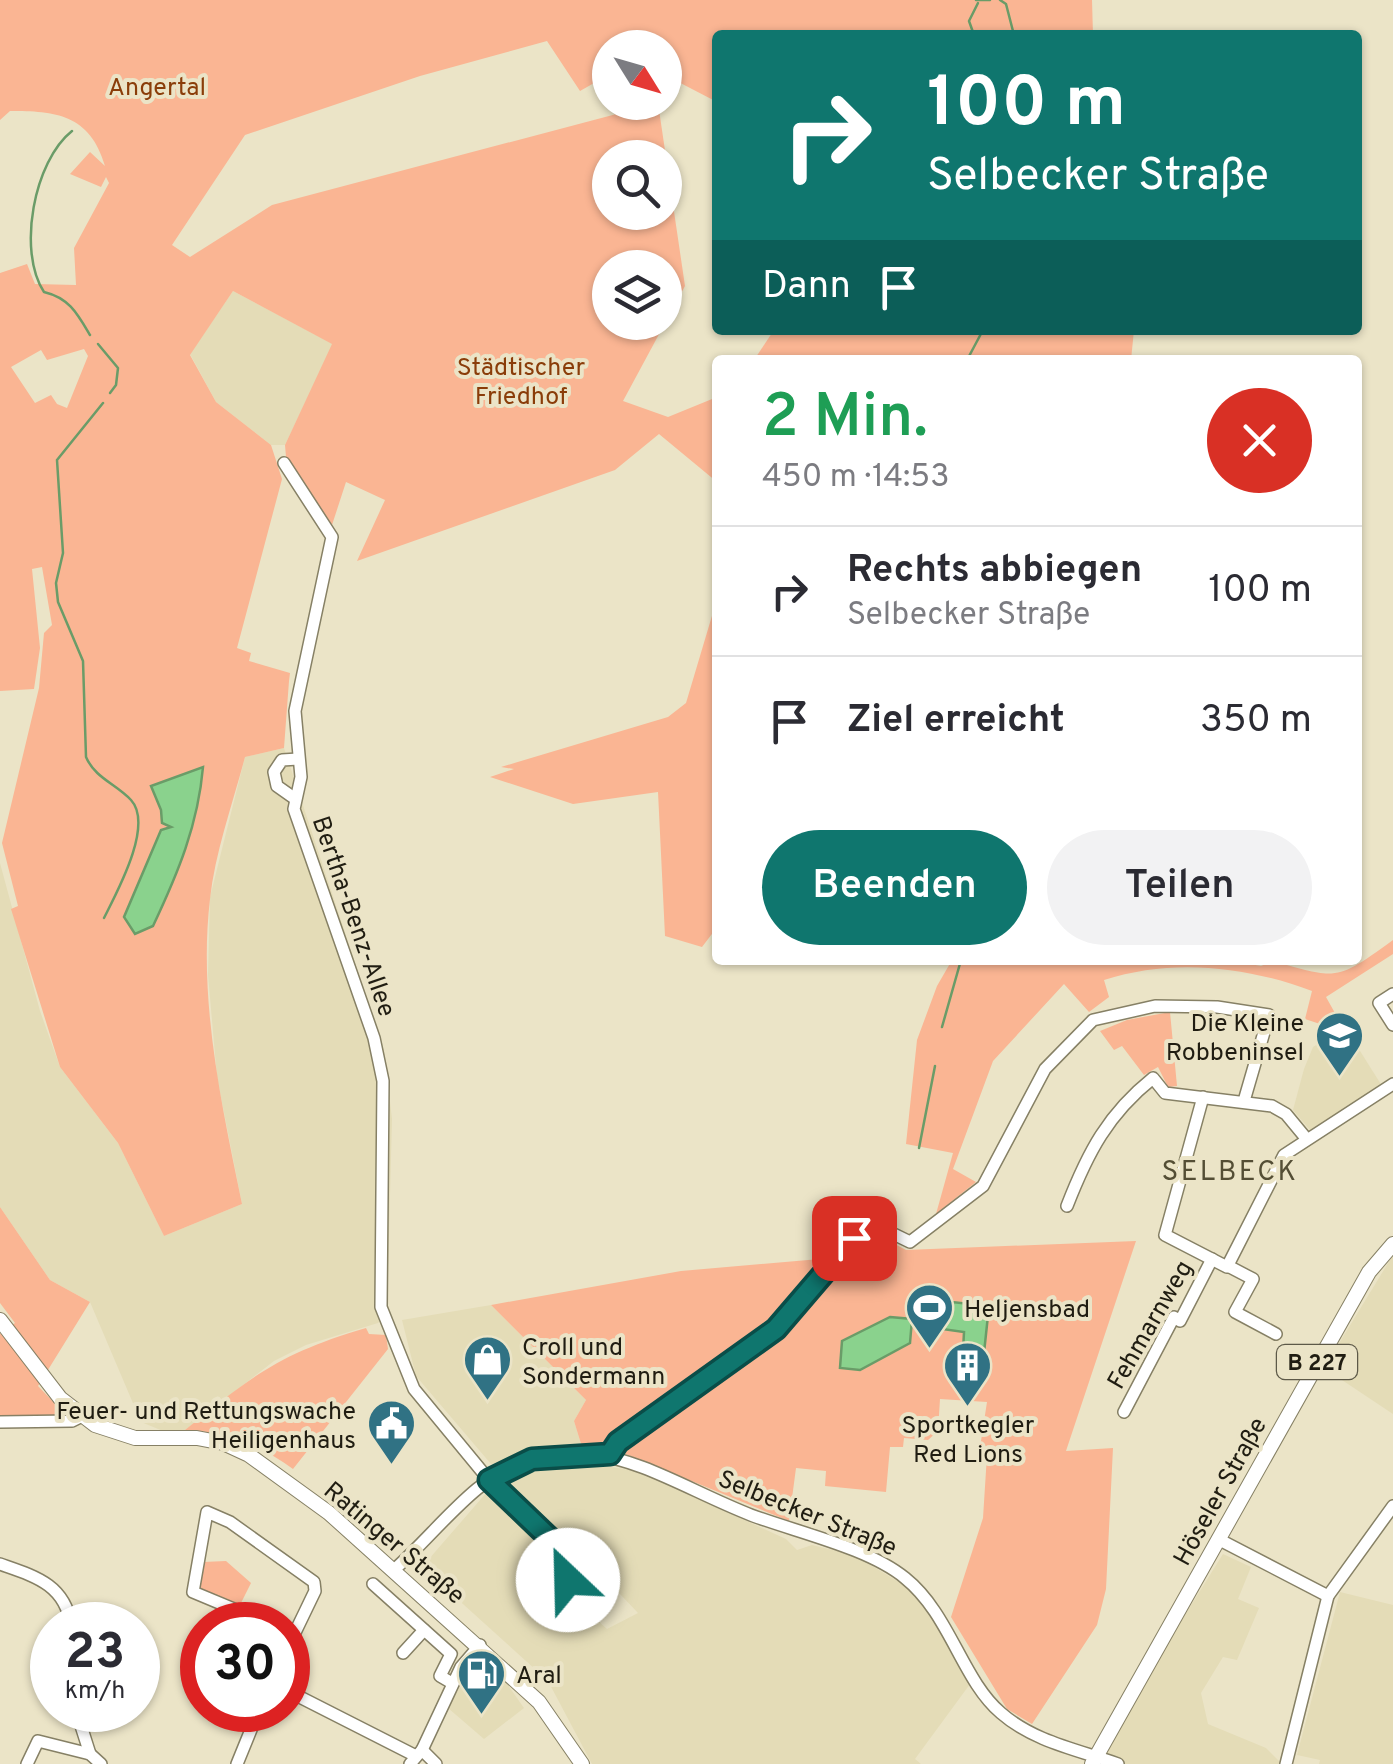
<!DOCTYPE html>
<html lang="de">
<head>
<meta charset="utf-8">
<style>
	body { margin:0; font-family:Overpass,sans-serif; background:#f2f2f3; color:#2b2b33; height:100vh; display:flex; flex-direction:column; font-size:38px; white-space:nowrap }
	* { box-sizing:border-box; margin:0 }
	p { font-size:32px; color:#7c7c81 }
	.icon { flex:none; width:55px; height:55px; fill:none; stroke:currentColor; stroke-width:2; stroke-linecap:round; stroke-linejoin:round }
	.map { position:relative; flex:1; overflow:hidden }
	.side { position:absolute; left:712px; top:355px; width:650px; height:610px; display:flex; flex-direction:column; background:#fff; border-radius:10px; box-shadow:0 2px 8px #0004 }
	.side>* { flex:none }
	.banner { position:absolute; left:712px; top:30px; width:650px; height:305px; border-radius:10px; box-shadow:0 2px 8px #0004; background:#0f766e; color:#fff; overflow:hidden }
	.needle { width:65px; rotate:127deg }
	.fabs { position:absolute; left:592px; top:30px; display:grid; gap:20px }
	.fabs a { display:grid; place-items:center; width:90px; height:90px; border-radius:50%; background:#fff; box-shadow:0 2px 8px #0004; font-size:50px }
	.speed { position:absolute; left:30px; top:1602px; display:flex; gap:20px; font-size:50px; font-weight:700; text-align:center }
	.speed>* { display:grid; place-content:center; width:130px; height:130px; border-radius:50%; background:#fff; box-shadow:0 2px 8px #0004; line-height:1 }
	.speed small { font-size:25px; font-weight:400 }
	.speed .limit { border:15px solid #d22; background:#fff; color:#111 }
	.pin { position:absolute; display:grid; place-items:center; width:85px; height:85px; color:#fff; margin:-42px; border-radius:20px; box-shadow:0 5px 15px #0006 }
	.me { position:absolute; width:110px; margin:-55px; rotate:336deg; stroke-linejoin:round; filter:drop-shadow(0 0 8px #0008) }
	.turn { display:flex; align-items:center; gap:35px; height:210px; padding:0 50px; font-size:45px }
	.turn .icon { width:130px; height:130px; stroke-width:2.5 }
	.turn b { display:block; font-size:70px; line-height:85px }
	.then { display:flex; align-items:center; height:95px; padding:0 50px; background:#0003; gap:20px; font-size:38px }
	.round { display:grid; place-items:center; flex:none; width:105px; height:105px; border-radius:52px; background:#f2f2f3 }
	.headline { display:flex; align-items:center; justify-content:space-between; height:170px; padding:0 50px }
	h1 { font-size:60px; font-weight:600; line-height:75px; color:#1e9e55 }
	.primary-button { display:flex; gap:20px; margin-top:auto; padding:20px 50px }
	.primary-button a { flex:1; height:115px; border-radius:60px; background:#0f766e; color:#fff; font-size:40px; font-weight:600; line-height:115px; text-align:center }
	.primary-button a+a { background:#f2f2f3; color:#2b2b33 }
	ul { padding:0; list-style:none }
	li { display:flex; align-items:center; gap:30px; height:130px; padding:0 50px; border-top:2px solid #e1e1e2 }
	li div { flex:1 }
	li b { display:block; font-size:38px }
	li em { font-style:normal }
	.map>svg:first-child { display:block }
	.built { fill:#e4dcb7 }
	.green { fill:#fab593; fill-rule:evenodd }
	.water { fill:#8ad28d; stroke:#6a9c68; stroke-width:2.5 }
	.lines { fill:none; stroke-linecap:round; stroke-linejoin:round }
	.stream { stroke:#6a9c68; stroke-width:2.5 }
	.minor-casing { stroke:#868065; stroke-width:14 }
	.major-casing { stroke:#868065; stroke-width:16 }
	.minor { stroke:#fff; stroke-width:11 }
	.major { stroke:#fff; stroke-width:14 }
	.route-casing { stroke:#0a4d48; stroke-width:25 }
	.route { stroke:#0f766e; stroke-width:18 }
	.labels { text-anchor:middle; stroke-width:8; stroke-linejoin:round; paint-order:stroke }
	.shield { fill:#ebe4c7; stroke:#5d5948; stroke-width:2.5 }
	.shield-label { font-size:22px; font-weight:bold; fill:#201d12 }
	.park-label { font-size:25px; fill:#8a3d09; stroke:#ebe4c7 }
	.street-label { font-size:25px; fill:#201d12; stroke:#ebe4c7 }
	.poi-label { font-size:25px; fill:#201d12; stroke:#ebe4c7; text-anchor:start }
	.neighbourhood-label { font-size:28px; letter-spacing:2.5px; fill:#544e35; stroke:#ebe4c7 }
</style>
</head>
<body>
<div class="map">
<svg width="1393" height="1764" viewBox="0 0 1393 1764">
	<rect width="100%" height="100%" fill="#ebe4c7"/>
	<g class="built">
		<path d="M233,291L333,344L285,445H271L216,402L190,354Z"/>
		<path d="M284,748L384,1050L392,1119L387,1313L378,1323L306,1345L274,1361L185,1430L163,1431L141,1422L90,1302L50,1280L0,1207V863L40,1011L60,1067L118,1143L164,1236L242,1204L217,1077L208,975L210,897L245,757Z"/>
		<path d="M1345,1027L1382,1086L1310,1130L1293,1110L1304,1069L1313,1047Z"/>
		<path d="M1393,1255V1414L1324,1368Z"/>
		<path d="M491,1305L586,1400L574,1421L582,1447L491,1464L416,1376L402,1320Z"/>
		<path d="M572,1461L637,1471L786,1539L797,1550L812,1545L854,1555L912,1590L973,1680L915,1759L921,1764H592L548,1681L422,1567L487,1492L555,1551L562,1588L607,1629L638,1613L601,1574L507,1491L504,1483L513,1477Z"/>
		<path d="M1223,1554L1251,1567L1238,1599L1259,1608L1237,1660L1223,1657L1201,1693L1208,1724L1266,1748L1282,1764H1101L1127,1708Z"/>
		<path d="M1340,1592L1393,1605V1764H1319L1320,1760L1297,1755Z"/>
		<path d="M477,1657L505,1681L524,1708L484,1739L448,1708Z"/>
	</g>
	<g class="green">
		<path d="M0,0H1092L1093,35H718L717,102L665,75V48H610V74L580,91L547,41L420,76L245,135L172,245L190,257L272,205L658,103L685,286L623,401L668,417L717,397V482L659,434L615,470L357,561L385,500L346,482L332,525L286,457L285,445L332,344L233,291L190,355L216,402L271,445L282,479L237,648L251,653L249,661L290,673L289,681L284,748L245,757C233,803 215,852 210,899C198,1001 222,1106 242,1204L164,1236L118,1143L60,1067L11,909L18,906L2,843L39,688L44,633L52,625L42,567L32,569L40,648L34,689L0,691V273L27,264L35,284L76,285L74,248L109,183L106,177L101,187L70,174L90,152L105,166C90,114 55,111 10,111L0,120ZM610,158H665V212H610ZM610,268H665V322H610ZM84,349L88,356L67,408L57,404L51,395L35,403L11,367L41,350L47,360Z"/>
		<path d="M774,330H1134L1131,360H754Z"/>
		<path d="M717,599L718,926L702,947L665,936L658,792L573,804L490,777L514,769L501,767L668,717L686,703Z"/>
		<path d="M1393,940V954L1326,997L1340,1022L1329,1027L1305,1019L1312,991C1245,966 1172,958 1104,980L1109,997L1089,1012L1064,984L993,1061L953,1169L976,1182L936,1214L953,1153L906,1144L917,1040L937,986L952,960H1228L1261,966L1271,962L1257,960H1268C1337,978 1333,984 1393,940Z"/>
		<path d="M1170,1012L1177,1086L1168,1087L1158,1067L1144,1075L1122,1046L1114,1050L1100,1031L1127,1020Z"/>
		<path d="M0,1207L50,1280L90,1302L38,1386L64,1413L62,1418L0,1419V1334L15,1323L0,1303Z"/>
		<path d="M870,1231L906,1250L1136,1241L1066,1451L1113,1448L1106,1589L1097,1625L1032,1724L1007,1709L951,1617L983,1518L987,1455L979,1454L987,1402L940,1399L938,1431L928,1440L904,1438L903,1447H890L886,1492L825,1486L826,1471L796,1468L789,1521L621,1452L733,1374Z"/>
		<path d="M831,1258L758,1336L605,1445L582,1447L574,1421L586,1400L491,1305L681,1271Z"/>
		<path d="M366,1328L369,1334L386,1335L388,1349L293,1469C262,1446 225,1431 185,1430C253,1375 281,1353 366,1328Z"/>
		<path d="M226,1561L251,1583L240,1605L198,1588L203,1562Z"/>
	</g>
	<g class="water">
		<path d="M203,767C198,825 178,873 153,926L135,934L124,917L161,830L171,827L162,823L161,810L151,786Z"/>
		<path d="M924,1299L989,1306L984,1353L963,1351L964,1332L921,1326Z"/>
		<path d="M890,1317L912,1319L910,1343L860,1370L840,1368L842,1341Z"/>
	</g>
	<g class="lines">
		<g class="stream">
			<path d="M976,0H990"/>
			<path d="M1000,0L1006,4L1014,35"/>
			<path d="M974,35L969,21L978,3"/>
			<path d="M72,131C34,161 17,251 44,292C69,298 77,313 90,335"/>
			<path d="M98,344L118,368L116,385L110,393"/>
			<path d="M967,360L983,330"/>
			<path d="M103,403L57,460L63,553L56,583L58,602L83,661L86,757C95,778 116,784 131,800C154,825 117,892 104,918"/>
			<path d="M942,1027L961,960"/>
			<path d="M919,1148L935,1066"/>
		</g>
		<defs>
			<g id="minor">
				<path d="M284,463L332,537L295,711L301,777L294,809L374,1038L383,1081L381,1307L414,1389L494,1486L568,1559"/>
				<path d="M294,798L277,786L274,772L282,760L298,759"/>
				<path d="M1393,994L1379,1003L1393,1025"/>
				<path d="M1203,1097L1165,1235L1227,1267L1284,1155L1393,1084"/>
				<path d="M1067,1206C1088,1152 1108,1114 1153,1078L1165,1093L1272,1106L1286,1114L1305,1137"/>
				<path d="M1228,1266L1253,1279L1235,1312L1276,1334"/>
				<path d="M1124,1412L1174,1317L1180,1321L1212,1259"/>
				<path d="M0,1422L72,1421L82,1416"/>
				<path d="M610,1454L619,1441L776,1329L871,1223L910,1242L983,1186L1045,1069L1093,1020L1155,1006L1217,1007L1269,1015L1244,1101"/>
				<path d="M1218,1539L1328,1596"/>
				<path d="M568,1559L589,1578L584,1592L569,1587Z"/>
				<path d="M0,1564C34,1576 65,1584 71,1625"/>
				<path d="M396,1568C424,1543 448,1513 477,1489C576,1410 656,1478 751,1515C796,1532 869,1548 905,1578C950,1614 962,1680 1001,1713C1034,1742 1079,1750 1118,1764"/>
				<path d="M373,1584L451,1654L440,1676L452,1683"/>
				<path d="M272,1625L193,1592L207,1512L230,1522L314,1582L315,1591L288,1647"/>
				<path d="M403,1653L424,1630"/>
				<path d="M288,1691L414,1755"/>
				<path d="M76,1710L90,1754"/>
				<path d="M422,1750L436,1764"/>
				<path d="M27,1764L38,1741L90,1754L101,1764"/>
				<path d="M237,1764L259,1710"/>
				<path d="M410,1764L422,1750L461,1667L480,1645"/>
				<path d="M1286,1764L1328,1596L1393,1506"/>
			</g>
			<g id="major">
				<path d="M0,1320L60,1398L95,1425L135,1438H197L223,1443L249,1455L329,1513L539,1702L582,1764"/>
				<path d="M1092,1764L1369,1272L1393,1244"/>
			</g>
		</defs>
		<use href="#minor" class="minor-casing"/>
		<use href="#major" class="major-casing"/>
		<use href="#minor" class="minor"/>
		<use href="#major" class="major"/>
	</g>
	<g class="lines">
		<defs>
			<path id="route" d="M568,1580V1559L564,1552L489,1480L532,1459L610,1454L618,1442L776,1329L854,1238"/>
		</defs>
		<use href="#route" class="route-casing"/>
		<use href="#route" class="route"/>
	</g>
	<defs>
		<symbol id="school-pin" viewBox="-11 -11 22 30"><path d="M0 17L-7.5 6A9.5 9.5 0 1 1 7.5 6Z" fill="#307284" stroke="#ebe4c7"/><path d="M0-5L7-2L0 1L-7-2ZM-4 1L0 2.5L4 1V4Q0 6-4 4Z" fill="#fff"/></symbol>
		<symbol id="stadium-pin" viewBox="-11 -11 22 30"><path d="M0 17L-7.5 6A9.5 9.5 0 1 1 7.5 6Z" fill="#307284" stroke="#ebe4c7"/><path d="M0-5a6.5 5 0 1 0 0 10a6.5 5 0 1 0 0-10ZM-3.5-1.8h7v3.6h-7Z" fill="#fff"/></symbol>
		<symbol id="shop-pin" viewBox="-11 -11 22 30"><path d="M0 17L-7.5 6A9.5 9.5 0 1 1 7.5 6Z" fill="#307284" stroke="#ebe4c7"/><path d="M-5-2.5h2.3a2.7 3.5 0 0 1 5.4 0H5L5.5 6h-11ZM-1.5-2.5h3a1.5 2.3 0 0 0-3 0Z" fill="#fff"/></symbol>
		<symbol id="building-pin" viewBox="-11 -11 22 30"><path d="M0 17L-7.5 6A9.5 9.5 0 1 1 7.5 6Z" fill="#307284" stroke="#ebe4c7"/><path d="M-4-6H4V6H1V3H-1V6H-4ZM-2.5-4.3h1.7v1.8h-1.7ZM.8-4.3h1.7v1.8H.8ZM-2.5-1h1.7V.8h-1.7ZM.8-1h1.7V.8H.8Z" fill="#fff"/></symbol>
		<symbol id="civic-pin" viewBox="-11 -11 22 30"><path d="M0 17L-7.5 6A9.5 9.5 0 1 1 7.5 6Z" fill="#307284" stroke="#ebe4c7"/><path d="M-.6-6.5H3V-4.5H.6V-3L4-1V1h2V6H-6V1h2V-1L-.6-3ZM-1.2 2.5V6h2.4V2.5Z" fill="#fff"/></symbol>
		<symbol id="fuel-pin" viewBox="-11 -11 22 30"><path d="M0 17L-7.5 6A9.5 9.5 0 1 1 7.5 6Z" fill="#307284" stroke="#ebe4c7"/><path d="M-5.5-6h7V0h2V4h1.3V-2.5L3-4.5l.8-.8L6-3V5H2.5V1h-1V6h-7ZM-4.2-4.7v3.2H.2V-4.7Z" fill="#fff"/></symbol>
	</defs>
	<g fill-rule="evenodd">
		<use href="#school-pin" x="1312" y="1008" width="55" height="75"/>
		<use href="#stadium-pin" x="902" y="1280" width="55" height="75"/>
		<use href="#shop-pin" x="460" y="1332" width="55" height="75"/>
		<use href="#building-pin" x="940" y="1338" width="55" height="75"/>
		<use href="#civic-pin" x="364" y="1396" width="55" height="75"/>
		<use href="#fuel-pin" x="454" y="1646" width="55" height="75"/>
	</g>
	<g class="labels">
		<rect class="shield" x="1277" y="1345" width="80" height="34" rx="8"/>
		<g class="shield-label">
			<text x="1317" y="1370">B 227</text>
		</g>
		<g class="park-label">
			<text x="157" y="95">Angertal</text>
			<text x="521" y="375">Städtischer<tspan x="521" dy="29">Friedhof</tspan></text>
		</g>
		<g class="street-label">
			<text transform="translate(355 916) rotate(71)" y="9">Bertha-Benz-Allee</text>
			<text transform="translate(1149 1324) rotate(-60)" y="9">Fehmarnweg</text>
			<text transform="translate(1219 1491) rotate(-61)" y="9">Höseler Straße</text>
			<text transform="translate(808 1512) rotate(22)" y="9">Selbecker Straße</text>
			<text transform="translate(395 1542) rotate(40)" y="9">Ratinger Straße</text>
		</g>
		<g class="poi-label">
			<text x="1304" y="1031" text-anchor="end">Die Kleine<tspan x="1304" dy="29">Robbeninsel</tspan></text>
			<text x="964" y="1317">Heljensbad</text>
			<text x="522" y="1355">Croll und<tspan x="522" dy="29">Sondermann</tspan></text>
			<text x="356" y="1419" text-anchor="end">Feuer- und Rettungswache<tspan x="356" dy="29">Heiligenhaus</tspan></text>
			<text x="968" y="1433" text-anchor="middle">Sportkegler<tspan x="968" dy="29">Red Lions</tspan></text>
			<text x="516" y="1683">Aral</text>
		</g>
		<g class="neighbourhood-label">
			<text x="1230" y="1180">SELBECK</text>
		</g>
	</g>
</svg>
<div class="fabs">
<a><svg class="needle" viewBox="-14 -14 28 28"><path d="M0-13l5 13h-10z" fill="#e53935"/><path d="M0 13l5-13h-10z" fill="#7c7c81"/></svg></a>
<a><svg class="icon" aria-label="search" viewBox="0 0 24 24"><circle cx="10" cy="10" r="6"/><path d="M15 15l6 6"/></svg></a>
<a><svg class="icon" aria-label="layers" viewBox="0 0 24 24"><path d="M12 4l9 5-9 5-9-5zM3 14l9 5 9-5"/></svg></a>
</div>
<div class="speed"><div>23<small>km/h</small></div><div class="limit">30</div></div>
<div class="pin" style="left:854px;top:1238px;background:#d93025"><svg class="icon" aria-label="arrive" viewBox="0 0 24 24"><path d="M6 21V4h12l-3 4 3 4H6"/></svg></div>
<svg class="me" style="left:568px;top:1580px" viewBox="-20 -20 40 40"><circle r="19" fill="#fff"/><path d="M0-13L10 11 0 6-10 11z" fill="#0f766e"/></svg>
<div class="banner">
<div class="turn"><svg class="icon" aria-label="right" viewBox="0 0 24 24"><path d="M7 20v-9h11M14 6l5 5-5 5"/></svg><div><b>100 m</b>Selbecker Straße</div></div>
<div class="then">Dann<svg class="icon" aria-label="arrive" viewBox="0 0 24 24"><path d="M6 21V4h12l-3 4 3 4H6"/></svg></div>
</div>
<section class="side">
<div class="headline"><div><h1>2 Min.</h1><p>450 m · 14:53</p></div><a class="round" style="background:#d93025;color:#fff"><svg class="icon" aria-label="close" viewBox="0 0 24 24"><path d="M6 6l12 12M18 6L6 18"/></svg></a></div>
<ul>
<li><svg class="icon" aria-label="right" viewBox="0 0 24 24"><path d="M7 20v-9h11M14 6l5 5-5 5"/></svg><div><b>Rechts abbiegen</b><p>Selbecker Straße</p></div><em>100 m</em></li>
<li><svg class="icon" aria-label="arrive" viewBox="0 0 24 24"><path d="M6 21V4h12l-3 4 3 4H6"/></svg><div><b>Ziel erreicht</b></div><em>350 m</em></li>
</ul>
<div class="primary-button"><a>Beenden</a><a>Teilen</a></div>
</section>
</div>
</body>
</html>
